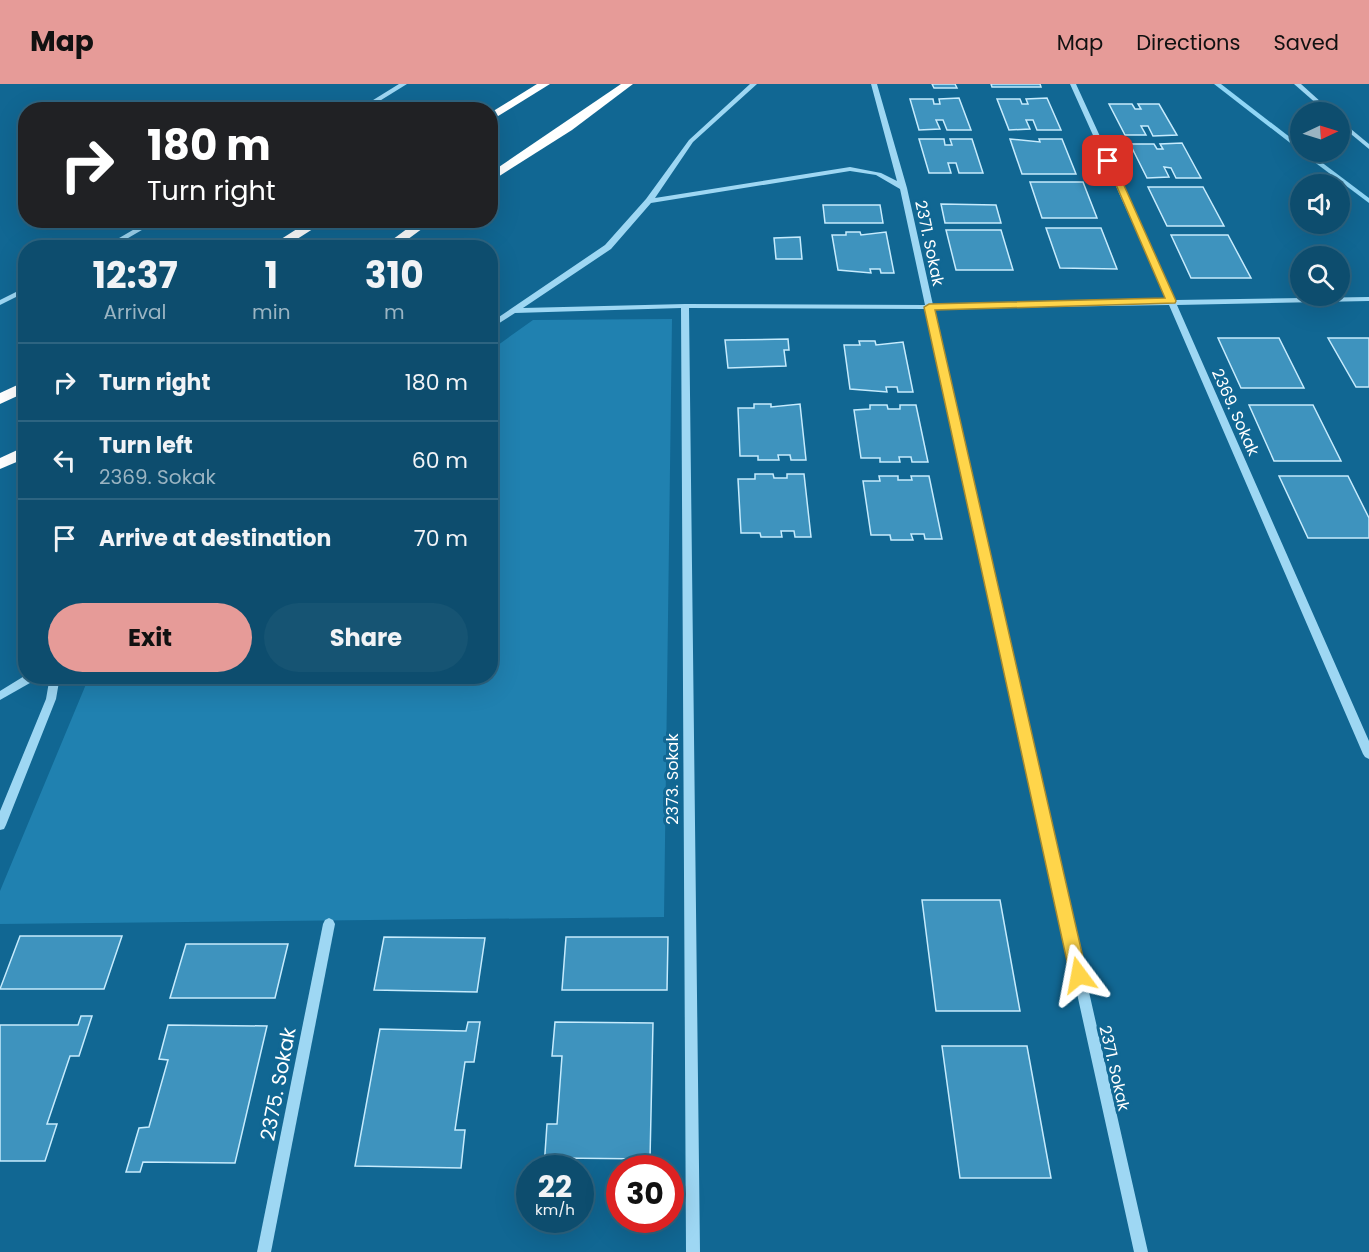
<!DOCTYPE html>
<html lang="en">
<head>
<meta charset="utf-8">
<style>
	body { margin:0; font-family:Poppins,sans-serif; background:#165473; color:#f1f3f6; height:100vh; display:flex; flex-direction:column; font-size:22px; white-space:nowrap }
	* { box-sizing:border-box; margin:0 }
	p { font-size:20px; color:#9ab4c2 }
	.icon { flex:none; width:33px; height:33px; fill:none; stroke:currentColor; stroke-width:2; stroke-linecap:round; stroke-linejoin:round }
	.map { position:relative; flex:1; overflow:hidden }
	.side { position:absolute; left:18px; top:156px; width:480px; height:444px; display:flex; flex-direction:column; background:#0d4d6e; border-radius:24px; box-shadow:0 6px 24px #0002,0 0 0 2px #2d6481 }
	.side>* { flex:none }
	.guide { position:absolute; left:18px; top:18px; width:480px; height:126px; border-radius:24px; box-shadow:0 6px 24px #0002,0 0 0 2px #2d6481; background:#202124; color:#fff; overflow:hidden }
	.needle { width:39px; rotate:86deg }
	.buttons { position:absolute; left:1290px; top:18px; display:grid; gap:12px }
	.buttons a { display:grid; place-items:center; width:60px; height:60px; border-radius:50%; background:#0d4d6e; box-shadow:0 6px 24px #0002,0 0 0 2px #2d6481; font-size:30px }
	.speed { position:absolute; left:516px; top:1071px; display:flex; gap:12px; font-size:30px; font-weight:700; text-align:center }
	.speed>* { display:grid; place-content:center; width:78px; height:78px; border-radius:50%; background:#0d4d6e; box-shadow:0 6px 24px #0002,0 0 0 2px #2d6481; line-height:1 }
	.speed small { font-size:15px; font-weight:400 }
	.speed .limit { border:9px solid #d22; background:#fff; color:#111 }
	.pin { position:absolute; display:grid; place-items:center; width:51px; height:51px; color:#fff; margin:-26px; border-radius:12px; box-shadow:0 3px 9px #0006 }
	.me { position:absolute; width:66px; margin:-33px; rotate:347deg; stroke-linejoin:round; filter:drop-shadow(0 0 4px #0008) }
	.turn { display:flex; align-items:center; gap:21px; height:126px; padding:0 30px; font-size:27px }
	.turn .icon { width:78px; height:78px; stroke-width:2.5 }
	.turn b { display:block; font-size:42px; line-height:51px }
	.eta { display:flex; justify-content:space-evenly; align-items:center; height:102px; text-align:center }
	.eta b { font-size:36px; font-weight:700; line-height:42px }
	.action { display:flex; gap:12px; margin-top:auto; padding:12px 30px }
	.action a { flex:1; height:69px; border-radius:36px; background:#e69b98; color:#111; font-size:24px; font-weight:700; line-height:69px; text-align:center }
	.action a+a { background:#165473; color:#f1f3f6 }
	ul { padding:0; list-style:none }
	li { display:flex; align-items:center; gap:18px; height:78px; padding:0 30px; border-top:2px solid #2d6481 }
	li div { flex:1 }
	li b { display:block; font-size:22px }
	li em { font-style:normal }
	header { display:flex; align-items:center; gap:36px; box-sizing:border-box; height:84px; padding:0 30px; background:#e69b98; color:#111 }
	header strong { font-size:28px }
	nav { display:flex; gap:33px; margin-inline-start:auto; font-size:21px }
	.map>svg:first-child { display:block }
	.green { fill:#2081b0 }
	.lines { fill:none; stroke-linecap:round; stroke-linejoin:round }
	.stream { fill:#90d6f6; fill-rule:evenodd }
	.building { fill:#3e93be; stroke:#c6ebfd; stroke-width:1.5 }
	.minor { fill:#9ed7f3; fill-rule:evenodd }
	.highway { fill:#fff; fill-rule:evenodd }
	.route { fill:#ffd54a; stroke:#a68a30; stroke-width:1.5 }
	.labels { text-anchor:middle; stroke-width:6; stroke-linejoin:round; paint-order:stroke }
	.street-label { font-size:16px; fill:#fff; stroke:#116793 }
	.near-street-label { font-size:20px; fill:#fff; stroke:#116793 }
</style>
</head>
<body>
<header>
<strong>Map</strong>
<nav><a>Map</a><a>Directions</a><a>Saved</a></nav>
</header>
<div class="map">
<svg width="1369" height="1168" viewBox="0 0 1369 1168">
	<rect width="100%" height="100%" fill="#116793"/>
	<path class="green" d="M672,235L664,833L0,840V807L89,593L490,592L491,266L533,236Z"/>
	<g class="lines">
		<g class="stream">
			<path d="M1214,0H1221L1300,61V66L1298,65Z"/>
			<path d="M1301,68H1308L1369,114V119Z"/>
		</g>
	</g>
	<g class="building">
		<path d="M932,0H955L957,4H934Z"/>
		<path d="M991,0H1040L1041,3H992Z"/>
		<path d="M959,14L971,46H947L943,36H936L940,45L919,46L910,15H933L934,20H940L939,15Z"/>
		<path d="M1047,14L1061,46H1037L1033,36H1026L1030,45L1009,46L997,15H1020L1022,20H1028L1026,15Z"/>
		<path d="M1109,20H1132L1135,25H1141L1138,20H1159L1177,51L1153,52L1148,42H1141L1146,51H1125Z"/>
		<path d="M919,55H944L945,61H952L950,55H972L983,89H959L956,79H948L951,89H929Z"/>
		<path d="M1010,55L1040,58L1039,55H1062L1076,90H1022Z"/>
		<path d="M1182,59L1201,94H1176L1171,84L1164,83L1169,93L1147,94L1130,60H1154L1157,65H1163L1160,60Z"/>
		<path d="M1030,98H1083L1097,134H1042Z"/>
		<path d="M1148,103H1203L1224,142H1167Z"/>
		<path d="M941,120L996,121L1001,139H945Z"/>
		<path d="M823,121H880L883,139H825Z"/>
		<path d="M1046,144H1101L1117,185L1060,184Z"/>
		<path d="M946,146H1001L1013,186H956Z"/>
		<path d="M846,148H860L861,151L886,148L894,189H881L880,185H870L871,189L838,186L832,151H846Z"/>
		<path d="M1171,151H1228L1251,194H1191Z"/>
		<path d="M800,153L802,175H776L774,154Z"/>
		<path d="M1218,254H1279L1304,304H1241Z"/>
		<path d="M1328,254H1369V303H1356Z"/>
		<path d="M788,255L789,266H784L786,282L728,284L725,256Z"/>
		<path d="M859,257H875L876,261L903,258L913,308H898L897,303H886L887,308L850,305L844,261H860Z"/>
		<path d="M754,320H771V323L800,320L806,376H791L790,371H778L779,376H758V372H740L738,324H754Z"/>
		<path d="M870,321H887L888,325H900V321H916L928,378H912L911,373H899L900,378H880V374H861L854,326L870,325Z"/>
		<path d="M1249,321H1313L1341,377H1274Z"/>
		<path d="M755,390H773L774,394H787V390H804L811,453H795L794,447H781L782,453H761L760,449H741L738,395H755Z"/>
		<path d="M879,392H898V396H912L911,392H929L942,455H925L924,450H911L913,456H891L890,451H871L863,397H880Z"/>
		<path d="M1279,392H1348L1369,434V454H1308Z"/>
		<path d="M922,816H1000L1020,927H936Z"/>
		<path d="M20,852H122L104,905H0Z"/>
		<path d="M384,853L485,854L477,908L374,906Z"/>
		<path d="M566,853H668L667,906H562Z"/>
		<path d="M186,860H288L275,914H170Z"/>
		<path d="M81,932H92L79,972H70L47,1040H57L45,1077H0V941H78Z"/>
		<path d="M468,938H480L474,978H465L455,1046H465L461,1084L355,1082L380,945L466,947Z"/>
		<path d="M555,938L653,939L650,1075L558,1074L557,1084H544L547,1040H557L562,972H552Z"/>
		<path d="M168,941L267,942L235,1079L143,1078L140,1088H126L139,1044L149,1043L168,976L159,975Z"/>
		<path d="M942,962H1027L1051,1094H960Z"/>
	</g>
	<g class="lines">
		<g class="minor">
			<path d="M399,0H407L365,26H357Z"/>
			<path d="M750,0H757L693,58L655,114L850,83L881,89L897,97L871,0H877L907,104L933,221L1167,216L1070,0H1076L1175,216L1369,213V217L1177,221L1369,657V675L1365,673L1363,670L1169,221L934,225L1148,1168H1134L926,225L689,224L700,1168H686L681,224L515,229L490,245V239L605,161L646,115L689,56ZM850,87L876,91L900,105L925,221L685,220L523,224L611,165L651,119Z"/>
			<path d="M1294,0H1301L1332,28H1326Z"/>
			<path d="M1340,36L1369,60V65L1340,41Z"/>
			<path d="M150,136H159L111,164H102Z"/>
			<path d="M26,203V208L0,221V216Z"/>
			<path d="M26,591L38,592L37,595L0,616V607Z"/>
			<path d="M50,592H60L56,615L6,741L4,745L0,746V727L46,615Z"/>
			<path d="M329,834L333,836L335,840L271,1168H257L323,840L325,836Z"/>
		</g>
		<g class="highway">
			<path d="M537,0H550L490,37V29Z"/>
			<path d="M621,0H633L572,46L490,98V89Z"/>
			<path d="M311,136H327L283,164H267Z"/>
			<path d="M419,136H434L396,164H381Z"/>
			<path d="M26,297V308L0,320V309Z"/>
			<path d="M26,362V374L0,385V374Z"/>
		</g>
	</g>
	<path class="route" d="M1105,75L1113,77L1176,217L1175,219L935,226L1087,891L1084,897L1079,899L1073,897L1070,891L924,223L929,220L1165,214Z"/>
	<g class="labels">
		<g class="street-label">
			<text transform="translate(930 159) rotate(78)" y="6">2371. Sokak</text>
			<text transform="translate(1236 328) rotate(66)" y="6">2369. Sokak</text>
			<text transform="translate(672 695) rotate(-90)" y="6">2373. Sokak</text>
			<text transform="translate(1115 984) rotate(77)" y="6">2371. Sokak</text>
		</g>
		<g class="near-street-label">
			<text transform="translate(278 1000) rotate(-79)" y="7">2375. Sokak</text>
		</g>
	</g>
</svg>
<div class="buttons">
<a><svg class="needle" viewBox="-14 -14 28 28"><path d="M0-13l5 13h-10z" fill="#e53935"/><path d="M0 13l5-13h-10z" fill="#9ab4c2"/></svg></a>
<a><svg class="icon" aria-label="sound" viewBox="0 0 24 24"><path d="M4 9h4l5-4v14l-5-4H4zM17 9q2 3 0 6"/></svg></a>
<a><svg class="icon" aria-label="search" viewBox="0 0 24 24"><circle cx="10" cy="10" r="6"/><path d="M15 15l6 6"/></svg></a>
</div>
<div class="speed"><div>22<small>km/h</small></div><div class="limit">30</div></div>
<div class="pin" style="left:1108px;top:77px;background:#d93025"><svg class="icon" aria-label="arrive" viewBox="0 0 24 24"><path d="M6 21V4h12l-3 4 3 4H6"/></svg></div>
<svg class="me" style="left:1079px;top:891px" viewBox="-20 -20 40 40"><path d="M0-17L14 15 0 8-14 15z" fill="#ffd54a" stroke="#fff" stroke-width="4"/></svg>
<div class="guide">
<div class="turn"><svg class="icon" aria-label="right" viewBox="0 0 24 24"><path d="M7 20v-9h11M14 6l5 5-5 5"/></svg><div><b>180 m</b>Turn right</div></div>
</div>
<section class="side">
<div class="eta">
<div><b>12:37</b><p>Arrival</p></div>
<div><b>1</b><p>min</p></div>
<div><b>310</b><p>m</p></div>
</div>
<ul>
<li><svg class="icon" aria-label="right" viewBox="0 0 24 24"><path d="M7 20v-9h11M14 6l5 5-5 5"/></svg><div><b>Turn right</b></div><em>180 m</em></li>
<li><svg class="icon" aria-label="left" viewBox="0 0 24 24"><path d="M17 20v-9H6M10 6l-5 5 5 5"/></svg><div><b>Turn left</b><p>2369. Sokak</p></div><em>60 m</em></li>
<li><svg class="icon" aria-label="arrive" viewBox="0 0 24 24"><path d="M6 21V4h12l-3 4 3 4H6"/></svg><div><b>Arrive at destination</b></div><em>70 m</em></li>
</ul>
<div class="action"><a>Exit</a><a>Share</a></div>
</section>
</div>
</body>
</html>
